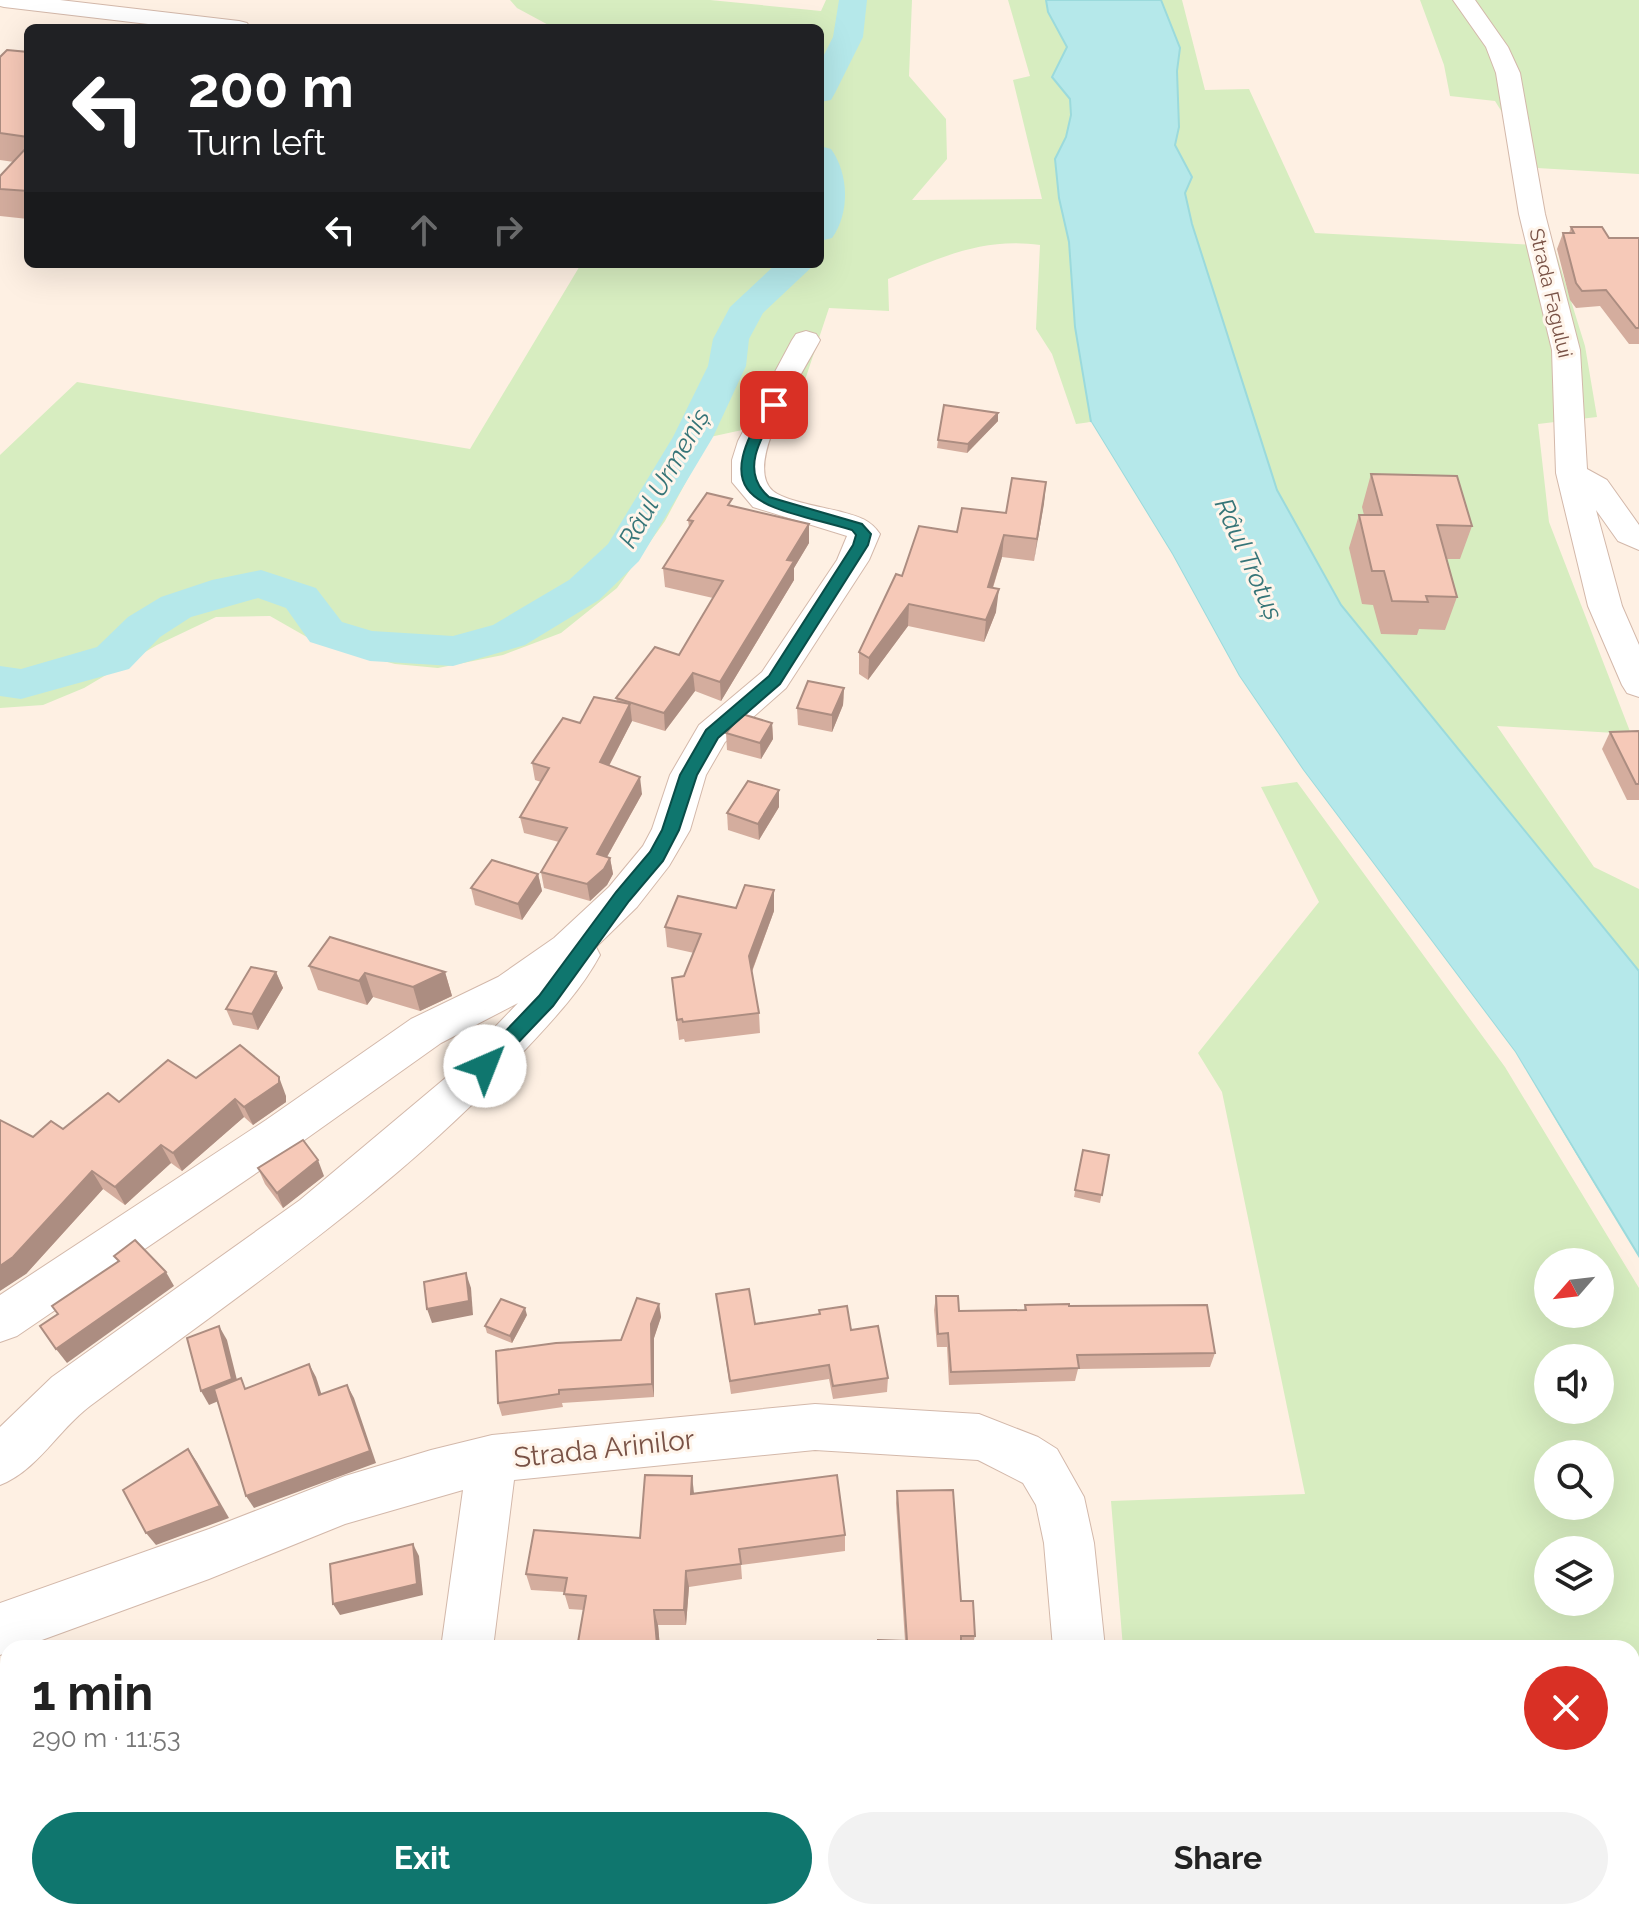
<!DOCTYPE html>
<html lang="en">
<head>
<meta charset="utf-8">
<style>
	body { margin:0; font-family:Raleway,sans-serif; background:#f2f2f2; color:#222; height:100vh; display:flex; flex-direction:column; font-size:30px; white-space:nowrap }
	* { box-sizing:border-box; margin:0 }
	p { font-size:26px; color:#767676 }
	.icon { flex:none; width:44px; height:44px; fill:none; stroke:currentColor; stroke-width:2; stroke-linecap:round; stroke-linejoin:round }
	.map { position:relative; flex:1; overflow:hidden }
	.drawer { position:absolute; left:0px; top:1640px; width:1640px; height:280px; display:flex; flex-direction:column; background:#fff; border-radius:24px 24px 0 0; box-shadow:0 8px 32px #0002 }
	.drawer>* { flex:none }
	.banner { position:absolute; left:24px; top:24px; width:800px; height:244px; border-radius:12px; box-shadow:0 8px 32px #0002; background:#202124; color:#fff; overflow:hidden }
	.needle { width:52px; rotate:242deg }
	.buttons { position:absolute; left:1534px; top:1248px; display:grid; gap:16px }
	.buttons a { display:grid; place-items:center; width:80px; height:80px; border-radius:50%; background:#fff; box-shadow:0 8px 32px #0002; font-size:40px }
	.pin { position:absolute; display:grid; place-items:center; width:68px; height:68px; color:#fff; margin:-34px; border-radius:16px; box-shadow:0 4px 12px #0006 }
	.me { position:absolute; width:88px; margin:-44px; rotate:44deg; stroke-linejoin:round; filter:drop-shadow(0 0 6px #0008) }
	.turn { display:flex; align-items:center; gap:28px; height:168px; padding:0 32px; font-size:36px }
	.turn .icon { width:104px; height:104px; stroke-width:2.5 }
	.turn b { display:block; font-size:56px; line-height:68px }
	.lanes { display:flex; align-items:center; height:76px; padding:0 32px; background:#0003; justify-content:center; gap:40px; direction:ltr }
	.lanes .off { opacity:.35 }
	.round { display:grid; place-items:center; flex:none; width:84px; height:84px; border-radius:42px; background:#f2f2f2 }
	.summary { display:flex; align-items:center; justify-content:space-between; height:136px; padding:0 32px }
	h1 { font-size:48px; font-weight:700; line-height:60px }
	.cta { display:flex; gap:16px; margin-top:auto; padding:16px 32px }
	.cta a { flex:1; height:92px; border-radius:48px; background:#0f766e; color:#fff; font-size:32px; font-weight:700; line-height:92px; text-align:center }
	.cta a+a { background:#f2f2f2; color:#222 }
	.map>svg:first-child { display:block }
	.green { fill:#d7edc0; fill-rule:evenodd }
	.water { fill:#b5e8ea; stroke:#9bdadc; stroke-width:2 }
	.pier { fill:#fef0e3 }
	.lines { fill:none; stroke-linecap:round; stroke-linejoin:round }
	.river { fill:#b5e8ea; fill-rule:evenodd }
	.minor-casing { stroke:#d3b8aa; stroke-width:2 }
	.minor { fill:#fff; fill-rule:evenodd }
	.wall { fill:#d4ad9e }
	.shaded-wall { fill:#ac8d81 }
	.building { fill:#f6c9b8; stroke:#ac8d81; stroke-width:2 }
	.route { fill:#0f766e; stroke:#0a4d48; stroke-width:2 }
	.labels { text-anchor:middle; stroke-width:6; stroke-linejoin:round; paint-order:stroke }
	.far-street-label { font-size:20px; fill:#795246; stroke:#fff5eb }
	.water-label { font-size:26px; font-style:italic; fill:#367578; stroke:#fff5eb }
	.near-street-label { font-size:28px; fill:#795246; stroke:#fff5eb }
</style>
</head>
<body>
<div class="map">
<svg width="1639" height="1920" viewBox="0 0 1639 1920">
	<rect width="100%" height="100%" fill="#fef0e3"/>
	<g class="green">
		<path d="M510,0H710L821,11L826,0H912L909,76L946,119L947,159L912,200L1042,199L1013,80L1030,76L1008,0H1046L1048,12L1067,47L1052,77L1070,99L1071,115L1066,137L1055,160L1059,198L1069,242L1075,327L1091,422L1076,424L1052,354L1036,329L1040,245C982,237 940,258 888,279L889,311L829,308L792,419L710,437L665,521L617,588L561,633L503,655L438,668L395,664L319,644L270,616L216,617L157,645L84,688L43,705L0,708V455L77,382L470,449L581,264H820V28H554L517,8Z"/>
		<path d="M1161,0H1182L1205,90L1249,89L1315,233L1554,246L1585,346L1597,417L1538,424L1549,522L1631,734L1497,726L1594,867L1639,889V971L1341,605L1277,490L1192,224L1185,193L1192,177L1175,145L1179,127L1177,71L1180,48Z"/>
		<path d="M1420,0H1639V174L1537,168L1495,101L1450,96L1444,65Z"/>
		<path d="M1297,782L1505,1067L1639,1288V1920H1146V1912H1632V1648H1123L1111,1501L1305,1494L1222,1092L1198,1053L1319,902L1261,787ZM1548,1262H1600V1314H1548ZM1548,1358H1600V1410H1548ZM1548,1454H1600V1506H1548ZM1548,1550H1600V1602H1548Z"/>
	</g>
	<path class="water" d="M1046,0H1161L1180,48L1177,71L1179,127L1175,145L1192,177L1185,193L1192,224L1277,490L1341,605L1639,971V1256L1515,1052L1303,770L1239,676L1172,554L1091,422L1075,327L1069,242L1059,198L1055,159L1066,137L1071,115L1070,99L1052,77L1067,47L1048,12Z"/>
	<path class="pier" d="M1091,422L1172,554L1239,676L1303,770L1515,1052L1639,1260L1512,1054L1300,773L1235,679L1169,556L1087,423Z"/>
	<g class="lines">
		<g class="river">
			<path d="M839,0H867L863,37L835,93L831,100L820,102V63L833,37Z"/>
			<path d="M820,146L831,149C849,174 850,213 832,238L820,241Z"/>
			<path d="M776,264H815L763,313L749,339L746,366L713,437L639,561L599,600L525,645L453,666L370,661L310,642L286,608L258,598L191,617L160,637L129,669L21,699L0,696V666L21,669L97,647L128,617L161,597L212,580L261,570L316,588L342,622L372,631L453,636L493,625L569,580L608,544L673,437L708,366L713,339L730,307Z"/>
		</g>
		<defs>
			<g id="minor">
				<path d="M0,0H60L239,21L247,23L250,28H182L4,7L0,6Z"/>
				<path d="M1453,0H1475L1508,47L1520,73L1545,214L1580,350L1587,469L1607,480L1639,525V550L1618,541L1596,510L1622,606L1639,645V697L1627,693L1622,685L1588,606L1556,473L1552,350L1519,214L1496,73L1486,47Z"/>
				<path d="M806,331L816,334L820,340C805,370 741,464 773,491C785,501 822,507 838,511C856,516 869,518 880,534L869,560L786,688L725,742L706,775L690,830L669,866L637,907L596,947L600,955C578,996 544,1029 513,1063C388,1196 235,1297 90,1406C58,1430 38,1470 0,1485V1427L52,1377L300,1200L449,1075L518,1003L441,1043L296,1146L17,1336L0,1342V1295L266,1120L411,1019L498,977L554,938L609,887L643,846L652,829L670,775L699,725L762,672L837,560L847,536L753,507L732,482V460L738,441L792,340L796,334Z"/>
				<path d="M815,1404L979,1414L1038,1437L1057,1449L1084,1497L1094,1543L1105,1648H1053L1044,1543L1036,1505L1023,1483L978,1460L815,1450L514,1480L493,1648H441L463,1490L345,1524L209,1579L20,1648H8V1652L0,1655V1603L209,1529L345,1476L431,1450L492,1435Z"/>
				<path d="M384,1912H442L441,1920H383Z"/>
				<path d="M1085,1912H1143L1144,1920H1086Z"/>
			</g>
		</defs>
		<use href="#minor" class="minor-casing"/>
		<use href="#minor" class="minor"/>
	</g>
	<g class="wall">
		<path d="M28,52V219L0,216V176L14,162L0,160V57Z"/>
		<path d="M1571,227L1609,238H1639V344H1629L1600,306L1576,308L1570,300L1557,249L1563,233H1569Z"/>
		<path d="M998,413V421L967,453L937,448L938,440Z"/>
		<path d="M1371,474L1472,526L1460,559H1447L1457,597L1445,630L1419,629L1417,635L1381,634L1373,605L1362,604L1349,548L1359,515H1364L1362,507Z"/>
		<path d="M1046,482L1034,561L1002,557L993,588L996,612L984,642L908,626L868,680L859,674V652L902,576L957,532L1006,513Z"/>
		<path d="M732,506L809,524V543L794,568V580L721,701L695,691L665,731L632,721L609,766L642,794L607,857L610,858L613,874L607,885L590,901L544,888L541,872L559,842L524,833L520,817L541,782L535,780L532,763L580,723L617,702L616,698L679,655L713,598L665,587L663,568L689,527L688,520Z"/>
		<path d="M844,688L843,705L832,732L798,725L797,708Z"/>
		<path d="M772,723L773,739L761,759L727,750L726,733Z"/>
		<path d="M1639,731V800H1627L1602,749L1610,732Z"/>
		<path d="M779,790V807L759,840L728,830L727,813Z"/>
		<path d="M538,874L542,891L522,920L475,905L471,888Z"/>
		<path d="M774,890V911L752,972L759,1013L760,1033L685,1042L684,1039L679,1040L672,978L684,976L694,953L667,947L665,927L736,908Z"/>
		<path d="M309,966L445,972L452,996L420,1011L373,997L367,1005L318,990Z"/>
		<path d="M276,972L283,988L258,1030L233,1025L226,1009Z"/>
		<path d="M196,1078L286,1096V1102L253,1125L244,1117L182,1171L171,1163L125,1205L103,1189L26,1274L33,1137L63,1129L119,1102Z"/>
		<path d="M1083,1150L1109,1155L1100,1203L1074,1197Z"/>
		<path d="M258,1168L324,1176L283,1208L265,1184Z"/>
		<path d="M716,1294L755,1324L819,1314V1310L851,1330L888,1378L887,1392L833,1399L829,1379L731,1394Z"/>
		<path d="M936,1296L959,1311L1024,1310L1025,1305L1069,1306L1215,1353L1210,1367L1078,1369L1075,1381L949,1385L947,1347H937L934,1310Z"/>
		<path d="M659,1304L661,1317L654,1338V1397L562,1403L563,1407L502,1416L498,1403L621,1340Z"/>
		<path d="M527,1315L512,1343L487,1333L485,1326Z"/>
		<path d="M897,1491L961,1601L975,1636L972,1647L905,1641L896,1503Z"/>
		<path d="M694,1494L845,1535V1551L741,1565L742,1579L689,1587L686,1625H658L660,1648H577L584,1610L569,1609L564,1592L531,1590L526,1574L640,1538Z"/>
	</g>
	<g class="shaded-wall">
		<path d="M998,413V421L967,453L968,444Z"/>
		<path d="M1046,482L1044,504L1034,561L1037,539Z"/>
		<path d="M809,524V543L794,568V580L721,701L720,682L787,560Z"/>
		<path d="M1004,535L1002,557L986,609L988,587Z"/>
		<path d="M999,589L996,612L984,642L986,620Z"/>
		<path d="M909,604L908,626L868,680L869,658Z"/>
		<path d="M693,673L695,691L665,731L664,713Z"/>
		<path d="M844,688L843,705L832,732V715Z"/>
		<path d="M630,704L632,721L602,779L600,762Z"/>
		<path d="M772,723L773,739L761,759L760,743Z"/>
		<path d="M640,777L642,794L599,871L597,854Z"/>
		<path d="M779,790V807L759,840L758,824Z"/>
		<path d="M610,858L613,874L607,885L590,901L587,884Z"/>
		<path d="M538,874L542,891L522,920L518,904Z"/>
		<path d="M774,890V911L750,976L749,956Z"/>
		<path d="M276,972L283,988L258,1030L252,1014Z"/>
		<path d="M445,972L452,996L420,1011L413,987Z"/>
		<path d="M365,973L373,997L367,1005L359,981Z"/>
		<path d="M279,1077L286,1096V1102L253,1125L244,1107Z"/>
		<path d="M235,1099L244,1117L182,1171L173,1153Z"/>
		<path d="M161,1145L171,1163L125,1205L115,1187Z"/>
		<path d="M318,1160L324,1176L283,1208L277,1193Z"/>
		<path d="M92,1171L103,1189L26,1274L0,1291V1266Z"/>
		<path d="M166,1272L174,1286L67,1363L56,1349Z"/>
		<path d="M466,1273L471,1288L473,1315L432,1323L427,1309Z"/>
		<path d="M659,1304L661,1317L654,1338V1397L652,1384L651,1324Z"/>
		<path d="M525,1308L527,1315L512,1343L510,1336Z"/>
		<path d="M219,1326L227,1340L240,1392L209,1405L201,1391Z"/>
		<path d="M309,1364L316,1377L326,1408L319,1395Z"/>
		<path d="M347,1385L354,1398L376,1463L254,1508L246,1496Z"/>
		<path d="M188,1449L197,1462L229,1518L156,1545L146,1533Z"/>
		<path d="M692,1476L694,1493L693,1511L691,1494Z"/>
		<path d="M413,1544L419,1556L423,1595L340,1615L333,1604Z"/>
		<path d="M686,1571L689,1587L686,1625L684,1610Z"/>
		<path d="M654,1610L658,1625L660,1648H658L657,1644Z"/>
		<path d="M541,1912H546L545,1920H540Z"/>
	</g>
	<g class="building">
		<path d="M7,50L28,52V137L0,133V57Z"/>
		<path d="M28,146V191L0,189V176Z"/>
		<path d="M1571,227H1602L1609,238H1639V328H1636L1606,290L1582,291L1576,283L1563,233H1574Z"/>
		<path d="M944,405L998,413L968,444L938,440Z"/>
		<path d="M1371,474L1457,476L1472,526L1437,525L1457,597L1426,596L1428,602L1392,601L1384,571H1372L1359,515H1382Z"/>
		<path d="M1012,478L1046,482L1037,539L1004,535L988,587L999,589L986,620L909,604L869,658L859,652L896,574L902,576L919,526L957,532L962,508L1006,513Z"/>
		<path d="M707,493L732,499L728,505L809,524L787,560L794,561L720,682L693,673L664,713L616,698L655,647L679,655L723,581L663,568L693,521L688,520Z"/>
		<path d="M808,681L844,688L832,715L797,708Z"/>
		<path d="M594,697L630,704L600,762L640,777L597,854L610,858L604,869L587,884L541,872L567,828L520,817L549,768L532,763L563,718L580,723Z"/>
		<path d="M742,714L772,723L760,743L726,733Z"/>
		<path d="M1639,731V784H1636L1610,732Z"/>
		<path d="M748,781L779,790L758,824L727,813Z"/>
		<path d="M492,860L538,874L518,904L471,888Z"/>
		<path d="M745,885L774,890L749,956L759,1013L683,1022L682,1019L677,1020L672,978L684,976L701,934L665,927L678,896L736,908Z"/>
		<path d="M330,937L445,972L413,987L365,973L359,981L309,966Z"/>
		<path d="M251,967L276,972L252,1014L226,1009Z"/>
		<path d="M240,1045L279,1077V1083L244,1107L235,1099L173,1153L161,1145L115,1187L92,1171L13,1257L0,1266V1120L33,1137L51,1121L63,1129L108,1093L119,1102L168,1060L196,1078Z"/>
		<path d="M303,1140L318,1160L277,1193L258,1168Z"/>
		<path d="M1083,1150L1109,1155L1102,1195L1075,1190Z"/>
		<path d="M135,1240L166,1272L56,1349L40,1326L58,1314L52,1306L119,1261L114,1256Z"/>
		<path d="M466,1273L469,1301L427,1309L424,1282Z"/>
		<path d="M749,1289L755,1324L820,1314L819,1310L847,1306L851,1330L878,1326L888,1378L833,1386L829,1365L730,1381L716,1294Z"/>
		<path d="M936,1296H958L959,1311L1026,1310L1025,1305L1069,1304V1306L1207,1305L1215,1353L1077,1355L1079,1368L951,1372L948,1333L938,1334Z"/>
		<path d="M637,1298L659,1304L651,1324L652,1384L559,1390V1394L498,1403L496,1351L556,1343L621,1340Z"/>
		<path d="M501,1299L525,1308L510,1336L485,1326Z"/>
		<path d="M219,1326L232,1379L201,1391L187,1338Z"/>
		<path d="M309,1364L319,1395L347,1385L370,1451L246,1496L214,1389L241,1378L245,1389Z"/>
		<path d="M188,1449L220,1506L146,1533L123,1490Z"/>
		<path d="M645,1475L692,1476L691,1494L837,1475L845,1535L739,1549L741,1564L686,1571L684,1610H654L657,1644L632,1648H577L586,1596L564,1594L567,1578L526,1574L534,1530L640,1538Z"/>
		<path d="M953,1490L961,1601H973L975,1636H961V1648H878V1640L907,1641L897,1491Z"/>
		<path d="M413,1544L417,1584L333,1604L330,1564Z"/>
		<path d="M457,1912H541L540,1920H456Z"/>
	</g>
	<path class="route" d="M769,402L781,405C764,433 737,470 769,497L862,524L871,534L868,545L780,684L718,738L697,775L679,830L663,861L629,901L553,1006L491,1071H478L475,1066L478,1060L539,996L616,892L650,852L662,830L680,775L706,730L769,676L853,545L856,535L852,530C767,505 702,506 769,402Z"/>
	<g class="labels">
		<g class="far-street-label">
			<text transform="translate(1551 293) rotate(77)" y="7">Strada Fagului</text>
		</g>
		<g class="water-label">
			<text transform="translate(664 478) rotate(-60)" y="9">Râul Urmeniș</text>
			<text transform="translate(1249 559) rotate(66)" y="9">Râul Trotuș</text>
		</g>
		<g class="near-street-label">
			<text transform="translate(604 1448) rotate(-6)" y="10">Strada Arinilor</text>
		</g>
	</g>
</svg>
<div class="buttons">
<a><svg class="needle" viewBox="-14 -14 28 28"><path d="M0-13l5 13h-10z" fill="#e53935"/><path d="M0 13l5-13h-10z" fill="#767676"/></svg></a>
<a><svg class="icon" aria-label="sound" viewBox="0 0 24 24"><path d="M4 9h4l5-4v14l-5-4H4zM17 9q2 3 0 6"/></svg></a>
<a><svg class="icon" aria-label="search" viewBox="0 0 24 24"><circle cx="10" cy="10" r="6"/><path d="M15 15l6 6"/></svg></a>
<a><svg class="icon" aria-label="layers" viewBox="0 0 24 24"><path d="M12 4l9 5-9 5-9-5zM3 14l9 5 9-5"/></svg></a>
</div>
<div class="pin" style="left:774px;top:405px;background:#d93025"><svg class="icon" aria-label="arrive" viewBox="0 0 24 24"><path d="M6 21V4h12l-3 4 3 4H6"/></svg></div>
<svg class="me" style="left:485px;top:1066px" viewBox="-20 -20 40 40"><circle r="19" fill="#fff"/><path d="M0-13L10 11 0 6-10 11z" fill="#0f766e"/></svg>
<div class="banner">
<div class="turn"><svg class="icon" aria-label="left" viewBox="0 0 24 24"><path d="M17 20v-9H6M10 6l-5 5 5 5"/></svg><div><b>200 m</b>Turn left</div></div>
<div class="lanes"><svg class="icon" aria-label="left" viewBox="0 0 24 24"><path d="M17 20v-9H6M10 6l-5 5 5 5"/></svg><svg class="icon off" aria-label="ahead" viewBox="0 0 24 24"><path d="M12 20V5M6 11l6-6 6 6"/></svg><svg class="icon off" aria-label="right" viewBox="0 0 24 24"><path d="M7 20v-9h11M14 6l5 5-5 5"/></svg></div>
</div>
<section class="drawer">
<div class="summary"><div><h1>1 min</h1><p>290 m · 11:53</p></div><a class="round" style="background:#d93025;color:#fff"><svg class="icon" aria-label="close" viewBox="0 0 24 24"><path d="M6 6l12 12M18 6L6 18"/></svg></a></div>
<div class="cta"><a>Exit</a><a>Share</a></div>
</section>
</div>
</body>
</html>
